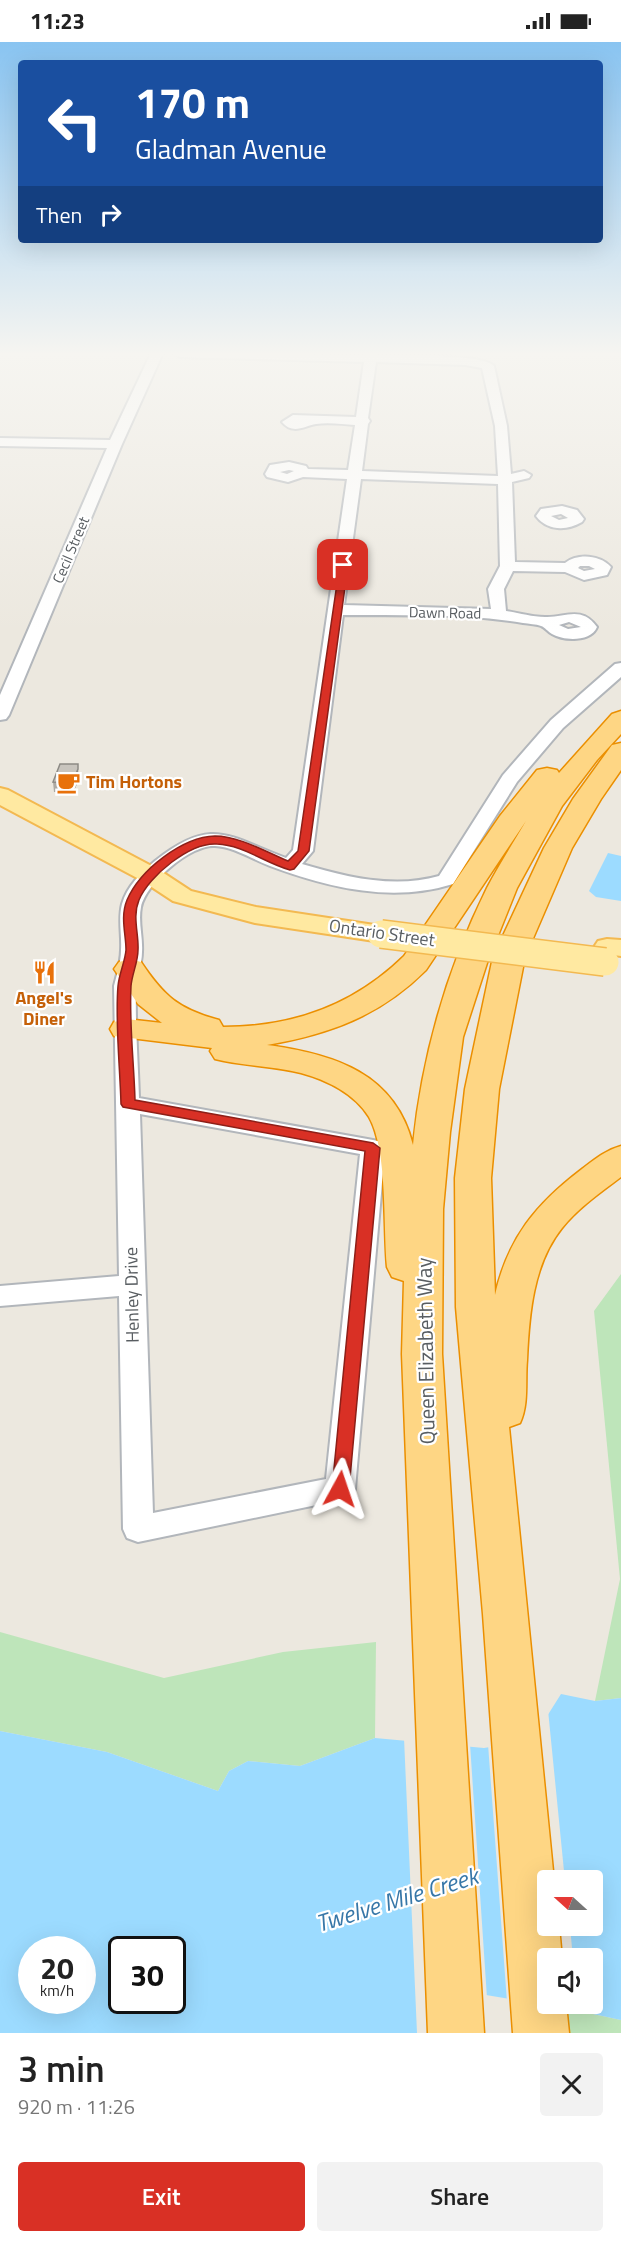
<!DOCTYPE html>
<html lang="en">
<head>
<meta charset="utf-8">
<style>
	body { margin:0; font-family:"Titillium Web",sans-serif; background:#f2f2f2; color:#222; height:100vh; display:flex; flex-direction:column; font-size:22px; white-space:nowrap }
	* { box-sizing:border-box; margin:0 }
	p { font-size:20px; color:#767676 }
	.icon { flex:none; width:33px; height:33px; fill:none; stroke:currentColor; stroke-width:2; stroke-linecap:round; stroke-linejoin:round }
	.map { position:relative; height:1991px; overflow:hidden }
	.details { display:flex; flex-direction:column; background:#fff; flex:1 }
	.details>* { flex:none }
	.hud { position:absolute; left:18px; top:18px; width:585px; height:183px; border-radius:6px; box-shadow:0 6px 24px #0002; background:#1a4fa0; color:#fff; overflow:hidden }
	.needle { width:39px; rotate:291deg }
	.buttons { position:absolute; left:537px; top:1828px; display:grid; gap:12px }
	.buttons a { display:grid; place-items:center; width:66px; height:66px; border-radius:6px; background:#fff; box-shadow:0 6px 24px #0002; font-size:30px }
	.speed { position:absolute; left:18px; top:1894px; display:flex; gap:12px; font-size:30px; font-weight:700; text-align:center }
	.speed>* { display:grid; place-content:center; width:78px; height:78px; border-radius:50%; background:#fff; box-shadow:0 6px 24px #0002; line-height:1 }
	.speed small { font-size:15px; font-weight:400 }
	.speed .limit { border:3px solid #111; border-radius:9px; background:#fff; color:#111 }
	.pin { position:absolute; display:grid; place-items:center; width:51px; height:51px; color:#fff; margin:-26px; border-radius:12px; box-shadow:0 3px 9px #0006 }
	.me { position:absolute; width:66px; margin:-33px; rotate:5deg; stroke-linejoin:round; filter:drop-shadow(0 0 4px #0008) }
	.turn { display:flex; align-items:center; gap:21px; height:126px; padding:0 18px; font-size:27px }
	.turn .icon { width:78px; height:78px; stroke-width:2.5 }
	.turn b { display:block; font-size:42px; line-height:51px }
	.then { display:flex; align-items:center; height:57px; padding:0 18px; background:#0003; gap:12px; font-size:22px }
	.round { display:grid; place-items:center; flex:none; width:63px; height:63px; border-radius:6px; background:#f2f2f2 }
	.headline { display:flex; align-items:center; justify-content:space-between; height:102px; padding:0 18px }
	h1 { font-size:36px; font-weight:600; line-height:45px }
	.action { display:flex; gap:12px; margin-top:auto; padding:12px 18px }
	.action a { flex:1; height:69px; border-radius:6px; background:#d93025; color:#fff; font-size:24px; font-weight:600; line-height:69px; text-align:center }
	.action a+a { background:#f2f2f2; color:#222 }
	.status { display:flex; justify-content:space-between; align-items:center; height:42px; padding:0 30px; background:#fff; direction:ltr }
	.status svg { height:16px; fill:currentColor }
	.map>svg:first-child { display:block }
	.green { fill:#bee5ba }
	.water { fill:#9cdbff; fill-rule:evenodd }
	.pier { fill:#ece8df }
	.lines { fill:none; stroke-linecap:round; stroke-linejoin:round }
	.minor-casing { stroke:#b2b6bb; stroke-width:4 }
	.major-casing { stroke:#f3b951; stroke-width:4 }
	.highway-casing { stroke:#eb8f00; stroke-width:3 }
	.minor { fill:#fff; fill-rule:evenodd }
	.major { fill:#ffe9a1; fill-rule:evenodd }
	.highway { fill:#fed684; fill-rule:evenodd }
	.major-bridge-casing { stroke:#f3b951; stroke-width:30; stroke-linecap:butt }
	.major-bridge { stroke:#ffe9a1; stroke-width:27 }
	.wall { fill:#ada9a3 }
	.shaded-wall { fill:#8d8a85 }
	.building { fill:#c9c5be; stroke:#8d8a85; stroke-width:1.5 }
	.route { fill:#d93025; stroke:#8d1f18; stroke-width:1.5 }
	.labels { text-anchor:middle; stroke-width:4.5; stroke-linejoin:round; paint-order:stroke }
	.far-street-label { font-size:15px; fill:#585d61; stroke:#fff }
	.food-label { font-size:18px; font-weight:bold; fill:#c56008; stroke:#fff; text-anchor:start }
	.street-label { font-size:18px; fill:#585d61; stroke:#fff }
	.near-street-label { font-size:21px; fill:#585d61; stroke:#fff }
	.near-water-label { font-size:24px; font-style:italic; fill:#3777a8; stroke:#fff }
</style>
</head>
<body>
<div class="status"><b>11:23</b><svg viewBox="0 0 49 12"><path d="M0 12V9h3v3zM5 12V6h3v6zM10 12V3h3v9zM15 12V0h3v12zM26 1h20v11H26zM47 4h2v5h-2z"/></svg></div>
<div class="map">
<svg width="621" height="1991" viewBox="0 0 621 1991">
	<rect width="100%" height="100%" fill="#ece8df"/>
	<g class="green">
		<path d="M621,1232V1656L595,1659L620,1537L594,1269Z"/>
		<path d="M0,1590L164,1636L283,1610L376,1600L375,1696L300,1724L248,1719L229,1729L218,1749L107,1710L0,1689Z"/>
		<path d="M565,1966L621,1978V1991H570Z"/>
	</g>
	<g class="water">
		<path d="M608,811L621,814V859L596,855L589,849Z"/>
		<path d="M561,1652L595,1659L621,1656V1978L565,1966L456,1948L442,1991H0V1689L107,1710L218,1749L229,1729L248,1719L300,1724L375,1696L484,1706L532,1698ZM548,1839H592V1884H548ZM32,1908H82V1959H32ZM122,1908H172V1959H122ZM548,1917H592V1962H548Z"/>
	</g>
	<g class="pier">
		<path d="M548,1668L565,1839H548V1884H570L573,1917H548V1962H578L579,1972L507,1960L488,1702L530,1695Z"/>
		<path d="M404,1696L470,1702L487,1956L458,1952L446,1991H417Z"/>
	</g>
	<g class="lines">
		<defs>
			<g id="minor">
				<path d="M151,311H163L122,402L9,673L6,677L0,678V653L107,406L0,404V396L110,398Z"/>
				<path d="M174,311L365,313V311H377V313C399,314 481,311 494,324L507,384L511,432L524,429L531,433L529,436L512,440L515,520L565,521C578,511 600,513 611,525L607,533L584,538L565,530L513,529L504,547L506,569C519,571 532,575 545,575C565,576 581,563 597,585C591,600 564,599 552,592C548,590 545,585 541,584C536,582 529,582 523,581C464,571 402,574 343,573L313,809L302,822C346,835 394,847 439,834L503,733L551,678L615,622L621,621V635L563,686L517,740L453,842C392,861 329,846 270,824C252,817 234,805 215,804C191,802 146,841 141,865C138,880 143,895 142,910C142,923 136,934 136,946C135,983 138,1020 139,1056L373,1098L382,1100L385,1106L355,1447L350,1456L138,1500L127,1496L123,1487L119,1254L0,1264V1244L119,1234L114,944C117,932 121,920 121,908C122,892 118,877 122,862C127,844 141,831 155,819C212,774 227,794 286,816L293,808L347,437L303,435L288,440L267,435L265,432L270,423L289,420L306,424L308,427L348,428L355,383C342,382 328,380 316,382C304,384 293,393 282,380L293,373L356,375L364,320L180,315ZM376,320L465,323L482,326L495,384L498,434L362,429L368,382L370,379L368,376ZM289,428L294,429L287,432L280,430ZM361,437L498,442L500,524L488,547L491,567L344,563ZM580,524H589L595,527L584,529L578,526ZM569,580L581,585L568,587L559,583ZM140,1072L360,1112L326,1437L153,1471Z"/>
				<path d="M562,464L577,468L584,477L582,480C567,489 547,489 536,474L541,467ZM561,472L568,476L559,478L551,474Z"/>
			</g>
			<g id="major">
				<path d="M0,746L8,748L159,828L191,849L256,865L381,884L390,886L394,892L390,898L381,900L255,881L173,859L141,838L0,763Z"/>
				<path d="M607,897L621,898V914L598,911L594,905L598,899Z"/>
			</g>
			<g id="highway">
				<path d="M621,669V692L597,718L562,764L517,846L487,921L463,995L450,1090L443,1167L442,1312L484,1991H428L402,1312L404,1239L392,1235L387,1225C383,1186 388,1108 369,1075C355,1052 327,1038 301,1031C273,1024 243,1024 215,1017L210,1009L212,1006L114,994L110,987L114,980L126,977L162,981L138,962L114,927L119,920L130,917L141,920C164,954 178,967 219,978L223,985C293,985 354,963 404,914L500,774L537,728L547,726L557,728L559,731L612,672ZM526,779C513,801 499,823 487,846C447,927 422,1014 413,1103C395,1031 334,1012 267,1003C330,992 380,974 426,928Z"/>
				<path d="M621,701V728L601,757L572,806L525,915L499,1047L491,1136L495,1253C508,1196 536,1162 582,1127C595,1117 606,1108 621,1104V1135C601,1150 578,1166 562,1186C533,1222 529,1273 527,1318C525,1339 529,1362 520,1381L509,1385L554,1839H548V1884H559L562,1917H548V1962H566L569,1991H513L483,1572L456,1265L455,1136L465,1047L493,915L544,806L573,757L612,703Z"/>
			</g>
		</defs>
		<use href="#minor" class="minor-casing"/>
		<use href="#major" class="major-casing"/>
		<use href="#highway" class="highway-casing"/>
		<use href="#minor" class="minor"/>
		<use href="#major" class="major"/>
		<use href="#highway" class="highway"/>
		<defs>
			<path id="major-bridge" d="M381,892L605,920"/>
		</defs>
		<use href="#major-bridge" class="major-bridge-casing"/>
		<use href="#major-bridge" class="major-bridge"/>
	</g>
	<path class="wall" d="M79,737L73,751L54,750L53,740Z"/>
	<path class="shaded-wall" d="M78,727L79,737L73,751L72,741Z"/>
	<path class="building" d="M60,722H78V727L72,741L53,740Z"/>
	<linearGradient id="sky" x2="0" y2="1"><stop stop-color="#89c4f1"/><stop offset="0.53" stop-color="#f6f5f1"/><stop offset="1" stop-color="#f6f5f1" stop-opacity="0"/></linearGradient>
	<rect width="621" height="589" fill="url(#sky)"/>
	<path class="route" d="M340,521L348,523L309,809L294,827L290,828C265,821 243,803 217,802C190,800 149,834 139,858C132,875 139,892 138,908C138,920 132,932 131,944C129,981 134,1021 135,1058L373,1101L380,1106L349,1447L347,1453L340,1455L334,1453L332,1447L365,1109L123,1065L121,1062C120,1025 115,979 118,944C119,932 125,920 126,908C126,892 120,875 127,858C140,828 182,795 215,794C239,794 266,810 288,819L298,809Z"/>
	<defs>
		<symbol id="cafe-bare" viewBox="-9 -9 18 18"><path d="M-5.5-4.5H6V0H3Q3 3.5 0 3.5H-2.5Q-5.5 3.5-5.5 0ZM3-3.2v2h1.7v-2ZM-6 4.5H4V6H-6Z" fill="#e8710a" stroke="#fff" stroke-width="2.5" paint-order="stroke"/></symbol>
		<symbol id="restaurant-bare" viewBox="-9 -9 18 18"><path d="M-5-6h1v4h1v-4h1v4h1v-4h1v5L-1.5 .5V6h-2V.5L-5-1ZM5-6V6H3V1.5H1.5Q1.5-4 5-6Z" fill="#e8710a" stroke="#fff" stroke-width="2.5" paint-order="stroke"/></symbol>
	</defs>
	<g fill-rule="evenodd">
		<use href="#cafe-bare" x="52" y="724" width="33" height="33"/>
		<use href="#restaurant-bare" x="28" y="914" width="33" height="33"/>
	</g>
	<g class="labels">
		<g class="far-street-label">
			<text transform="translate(71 508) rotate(-67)" y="5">Cecil Street</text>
			<text transform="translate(445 571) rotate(1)" y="5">Dawn Road</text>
		</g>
		<g class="food-label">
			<text x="86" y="746">Tim Hortons</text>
			<text x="44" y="962" text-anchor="middle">Angel's<tspan x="44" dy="21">Diner</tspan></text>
		</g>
		<g class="street-label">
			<text transform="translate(382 891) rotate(8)" y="6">Ontario Street</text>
			<text transform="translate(132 1253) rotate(-91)" y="6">Henley Drive</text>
		</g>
		<g class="near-street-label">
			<text transform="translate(426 1309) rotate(-91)" y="7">Queen Elizabeth Way</text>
		</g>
		<g class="near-water-label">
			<text transform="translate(397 1858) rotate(-17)" y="8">Twelve Mile Creek</text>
		</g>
	</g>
</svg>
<div class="buttons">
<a><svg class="needle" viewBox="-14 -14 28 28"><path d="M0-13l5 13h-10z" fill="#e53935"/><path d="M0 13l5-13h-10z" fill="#767676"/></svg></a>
<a><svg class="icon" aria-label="sound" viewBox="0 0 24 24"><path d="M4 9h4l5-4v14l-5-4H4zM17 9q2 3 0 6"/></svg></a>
</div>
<div class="speed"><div>20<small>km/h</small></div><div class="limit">30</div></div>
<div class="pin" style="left:343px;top:523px;background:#d93025"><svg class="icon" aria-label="arrive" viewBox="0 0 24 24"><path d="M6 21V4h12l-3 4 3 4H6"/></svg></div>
<svg class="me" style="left:340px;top:1447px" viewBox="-20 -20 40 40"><path d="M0-17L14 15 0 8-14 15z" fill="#d93025" stroke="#fff" stroke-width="4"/></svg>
<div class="hud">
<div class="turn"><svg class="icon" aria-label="left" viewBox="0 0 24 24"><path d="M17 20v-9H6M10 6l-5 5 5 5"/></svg><div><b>170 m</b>Gladman Avenue</div></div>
<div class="then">Then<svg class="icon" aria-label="right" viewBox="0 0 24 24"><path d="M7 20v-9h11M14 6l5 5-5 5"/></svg></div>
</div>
</div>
<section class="details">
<div class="headline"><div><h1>3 min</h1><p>920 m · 11:26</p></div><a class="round"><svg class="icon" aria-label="close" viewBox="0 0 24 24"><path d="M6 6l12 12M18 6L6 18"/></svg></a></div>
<div class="action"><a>Exit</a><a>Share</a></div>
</section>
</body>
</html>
